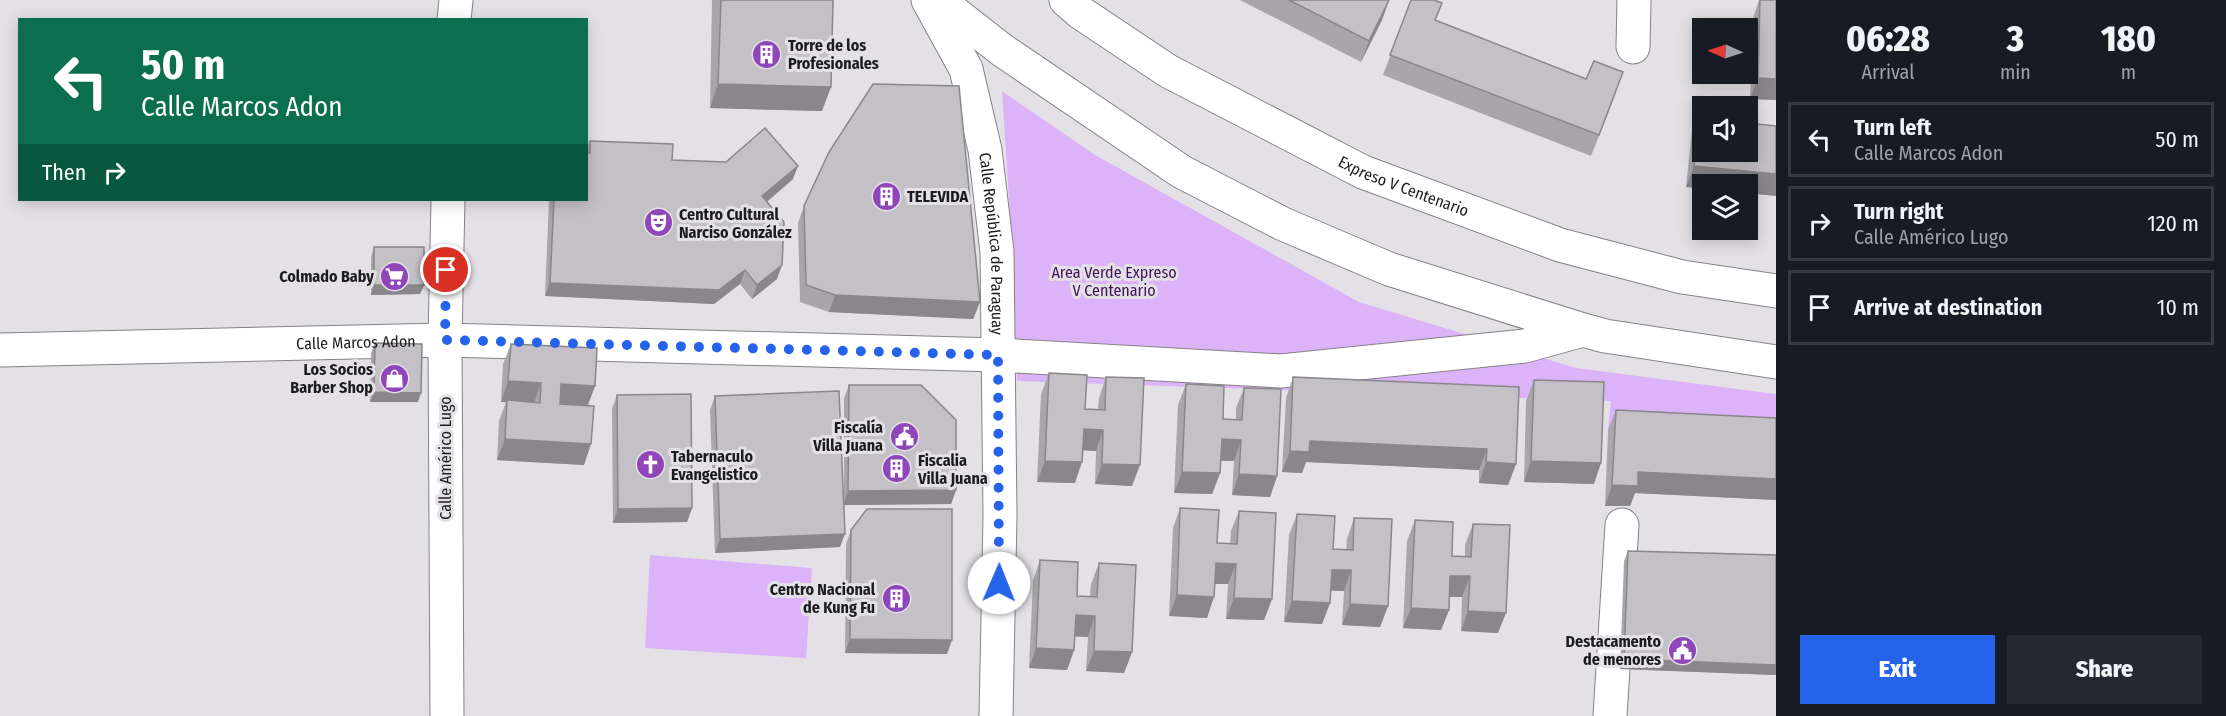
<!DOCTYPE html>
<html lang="en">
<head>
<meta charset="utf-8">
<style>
	body { margin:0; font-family:"Fira Sans Condensed",sans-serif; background:#242831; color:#f1f3f6; height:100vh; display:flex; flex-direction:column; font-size:22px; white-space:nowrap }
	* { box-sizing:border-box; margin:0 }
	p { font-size:20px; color:#9ea1a6 }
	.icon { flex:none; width:33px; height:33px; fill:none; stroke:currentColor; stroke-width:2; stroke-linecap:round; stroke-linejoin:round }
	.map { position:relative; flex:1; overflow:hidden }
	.details { display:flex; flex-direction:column; background:#171b24; width:450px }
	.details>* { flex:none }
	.top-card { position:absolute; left:18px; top:18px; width:570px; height:183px; border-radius:0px; box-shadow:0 3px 15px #0003; background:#0b6e4f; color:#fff; overflow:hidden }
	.needle { width:39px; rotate:273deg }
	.buttons { position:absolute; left:1692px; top:18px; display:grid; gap:12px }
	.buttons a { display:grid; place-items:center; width:66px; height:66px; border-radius:0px; background:#171b24; box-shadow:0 3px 15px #0003; font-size:30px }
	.pin { position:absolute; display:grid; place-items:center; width:51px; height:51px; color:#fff; margin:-26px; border:3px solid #fff; border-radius:50%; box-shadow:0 2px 6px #0007 }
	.me { position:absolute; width:66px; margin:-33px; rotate:1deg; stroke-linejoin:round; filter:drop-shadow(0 0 4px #0008) }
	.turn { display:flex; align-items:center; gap:21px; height:126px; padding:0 24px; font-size:27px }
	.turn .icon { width:78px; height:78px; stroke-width:2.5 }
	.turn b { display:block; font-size:42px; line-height:51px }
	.then { display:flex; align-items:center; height:57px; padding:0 24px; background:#0003; gap:12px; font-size:22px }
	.eta { display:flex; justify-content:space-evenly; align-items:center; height:102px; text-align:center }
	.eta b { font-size:36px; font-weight:800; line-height:42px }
	.button { display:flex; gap:12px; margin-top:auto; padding:12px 24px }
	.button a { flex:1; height:69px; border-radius:0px; background:#2563eb; color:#fff; font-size:24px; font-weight:800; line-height:69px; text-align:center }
	.button a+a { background:#242831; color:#f1f3f6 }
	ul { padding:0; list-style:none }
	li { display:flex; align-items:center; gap:18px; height:75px; margin:0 12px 9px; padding:0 12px; border:3px solid #363941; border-radius:0px }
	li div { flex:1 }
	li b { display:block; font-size:22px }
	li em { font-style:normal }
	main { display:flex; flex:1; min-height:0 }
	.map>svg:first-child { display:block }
	.green { fill:#dcb2f8 }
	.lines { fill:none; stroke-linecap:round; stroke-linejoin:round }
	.minor-casing { stroke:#858286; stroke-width:35 }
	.major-casing { stroke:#858286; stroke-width:35 }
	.minor { stroke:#fff; stroke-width:33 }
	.major { stroke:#fff; stroke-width:33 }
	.wall { fill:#a9a6aa }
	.shaded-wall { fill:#89878b }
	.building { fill:#c4c1c6; stroke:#89878b; stroke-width:1.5 }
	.route { stroke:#2563eb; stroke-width:10; stroke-dasharray:0 18 }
	.labels { text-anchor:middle; stroke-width:6; stroke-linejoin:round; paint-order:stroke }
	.poi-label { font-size:16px; font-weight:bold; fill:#1c1b1d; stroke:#e4e1e6; text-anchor:start }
	.street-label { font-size:16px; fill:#1c1b1d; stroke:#e4e1e6 }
	.park-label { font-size:16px; fill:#42115a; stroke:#e4e1e6 }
</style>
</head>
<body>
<main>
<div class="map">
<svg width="1776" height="716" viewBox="0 0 1776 716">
	<rect width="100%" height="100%" fill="#e4e1e6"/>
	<g class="green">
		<path d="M1002,91L1095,155L1359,302L1576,368L1776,394V438L1608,430L1611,401L1017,381L1009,199Z"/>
		<path d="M650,555L812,568L806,658L645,648Z"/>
	</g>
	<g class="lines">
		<defs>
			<g id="minor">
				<path id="s1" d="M928,0L966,69L985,150L997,252L1000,516L996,716"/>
				<path d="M454,20L456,0"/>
				<path d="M1633,47L1634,0"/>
				<path id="s2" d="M0,350L445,340L998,355L1281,371L1525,346L1583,330"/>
				<path d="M447,716L445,340L448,200"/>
				<path d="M1610,716L1622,525"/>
			</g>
			<g id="major">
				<path d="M938,0L1002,50L1182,172L1283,224L1389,269L1583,330L1605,336L1776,362"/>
				<path id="s3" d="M1066,0L1081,13L1168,71L1363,172L1560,245L1682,277L1776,291"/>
			</g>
		</defs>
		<use href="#minor" class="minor-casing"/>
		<use href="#major" class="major-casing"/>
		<use href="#minor" class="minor"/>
		<use href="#major" class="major"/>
	</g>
	<g class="wall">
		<path d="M712,0H833L822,111L710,108Z"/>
		<path d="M1240,0H1389L1382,20L1361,62Z"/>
		<path d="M1411,0L1442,3L1435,20L1616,93L1591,156L1383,75Z"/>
		<path d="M1759,0H1776V100L1750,99L1753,18Z"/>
		<path d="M1700,100L1702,152L1776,126V196L1686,187L1693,121Z"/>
		<path d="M590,141L672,160L793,179L767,202L777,279L752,299L740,284L714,304L545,296L549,200H586V150Z"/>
		<path d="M804,206L980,302L973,319L829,312L800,302L798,223Z"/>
		<path d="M374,247L424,285L420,294L371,295V257Z"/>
		<path d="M375,343L418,402H370L371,353Z"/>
		<path d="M511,344L595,386L588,405L584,465L497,460L499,421L506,402H501L503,364Z"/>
		<path d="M1049,373L1085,409H1098L1099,398L1106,377L1132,486L1095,484L1096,451L1083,450L1075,483L1037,482L1041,394Z"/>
		<path d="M1293,377L1519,387L1516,464L1508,485L1479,483V470L1306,462L1302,473L1282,472L1286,398Z"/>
		<path d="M1534,380L1594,484L1524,482L1526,401Z"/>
		<path d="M1186,384L1223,419L1236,420V408L1244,388L1277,476L1270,497L1232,495L1234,461H1220V473L1212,494L1174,493L1178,405Z"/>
		<path d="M849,385L956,490L951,504L844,505L840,547L715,553L710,410L715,396L844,492V398Z"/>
		<path d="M617,395L692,508L687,522L613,523L612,409Z"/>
		<path d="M1616,410L1776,418V500L1635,493L1630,506H1605L1608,430Z"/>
		<path d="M1180,508L1217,543H1230L1231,531L1239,511L1272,599L1264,620L1226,619L1228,584H1215L1207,618L1169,616L1173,528Z"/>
		<path d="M1297,514L1333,549L1346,550L1347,539L1354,518L1388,606L1380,627L1342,625L1344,591H1331L1330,603L1322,624L1284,622L1289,535Z"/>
		<path d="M1415,520L1452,556H1465V545L1473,524L1498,633L1461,631L1462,597H1449V610L1441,630L1403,628L1407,541Z"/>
		<path d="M851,530L947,654L845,653L846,544Z"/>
		<path d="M1628,551L1776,555V675L1620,669L1624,561Z"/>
		<path d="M1040,560L1077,596H1090L1091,584L1099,563L1132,652L1124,673L1086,671L1088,637L1075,636L1074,650L1067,670L1029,668L1033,581Z"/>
	</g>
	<g class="shaded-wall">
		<path d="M1389,0L1382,20L1361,62L1369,41Z"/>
		<path d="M1758,78L1776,79V100L1750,99Z"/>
		<path d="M718,84L831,87L822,111L710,108Z"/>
		<path d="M798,166L793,179L757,210L762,196Z"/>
		<path d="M1694,166L1776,174V196L1748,193V184H1702V188L1686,187Z"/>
		<path d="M782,265L777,279L752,299L757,285Z"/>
		<path d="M745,270L740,284L714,304L545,296L550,283Z"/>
		<path d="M374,285H424L420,294L371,295Z"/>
		<path d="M835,295L980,302L973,319L829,312Z"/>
		<path d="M508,381L541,383L534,403L501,402Z"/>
		<path d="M561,384L595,386L587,407L554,405Z"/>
		<path d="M374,392L421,393L418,402H370Z"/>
		<path d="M1084,429L1103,430L1096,451L1076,450Z"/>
		<path d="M505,439L591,444L584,465L497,460Z"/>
		<path d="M1222,439L1241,440L1234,461L1214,460Z"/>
		<path d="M1310,441L1487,449L1479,470L1306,462L1302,473L1282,472L1290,451Z"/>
		<path d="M1045,461L1082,462L1075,483L1037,482Z"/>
		<path d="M1531,461L1601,463L1594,484L1524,482Z"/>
		<path d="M1486,462L1516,464L1508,485L1479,483Z"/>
		<path d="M1102,464L1140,465L1132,486L1095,484Z"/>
		<path d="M1182,472L1220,473L1212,494L1174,493Z"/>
		<path d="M1638,472L1776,479V500L1635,493L1630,506H1605L1612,485Z"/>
		<path d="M1239,474L1277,476L1270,497L1232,495Z"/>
		<path d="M956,490L951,504L843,505L848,491Z"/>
		<path d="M692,508L687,522L613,523L618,509Z"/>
		<path d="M845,534L840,547L715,553L720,539Z"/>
		<path d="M1216,563L1236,564L1228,584H1209Z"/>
		<path d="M1332,570H1351L1344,591L1324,590Z"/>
		<path d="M1450,576H1470L1462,597H1443Z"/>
		<path d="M1177,595L1214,597L1207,618L1169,616Z"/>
		<path d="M1234,598L1272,599L1264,620L1226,619Z"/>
		<path d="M1292,601L1330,603L1322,624L1284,622Z"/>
		<path d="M1350,604L1388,606L1380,627L1342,625Z"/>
		<path d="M1411,608L1449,610L1441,630L1403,628Z"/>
		<path d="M1468,611L1506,613L1498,633L1461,631Z"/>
		<path d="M1076,615L1095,616L1088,637L1068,636Z"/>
		<path d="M850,639L952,640L947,654L845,653Z"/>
		<path d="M1036,648L1074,650L1067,670L1029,668Z"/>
		<path d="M1094,651L1132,652L1124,673L1086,671Z"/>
		<path d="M1624,659L1776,665V675L1620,669Z"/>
	</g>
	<g class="building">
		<path d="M721,0H833L831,87L718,84Z"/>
		<path d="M1289,0H1389L1369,41Z"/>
		<path d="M1411,0H1434L1442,3L1435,20L1586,79L1594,61L1623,72L1599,135L1390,55Z"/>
		<path d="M1760,0H1776V79L1758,78Z"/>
		<path d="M873,84L959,86L980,302L835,295L806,285L804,206L829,152Z"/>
		<path d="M1700,100L1729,103V106H1702V152H1748V123L1776,126V174L1694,166Z"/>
		<path d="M765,128L798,166L762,196L784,222L782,265L757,285L745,270L719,290L550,283L554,200H586V153H590V141L673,144L672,160L726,162Z"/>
		<rect x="374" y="247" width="50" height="38"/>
		<path d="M375,343L422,344L421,393L374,392Z"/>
		<path d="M511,344L597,348L595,386L561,384L560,404L594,406L591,444L505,439L507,400L540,403L541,383L508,381Z"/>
		<path d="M1049,373L1087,375L1085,409L1105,410L1106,377L1144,378L1140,465L1102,464L1103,430L1084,429L1082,462L1045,461Z"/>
		<path d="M1293,377L1519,387L1516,464L1486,462L1487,449L1310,441L1309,452L1290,451Z"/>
		<path d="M1534,380L1604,382L1601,463L1531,461Z"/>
		<path d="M1186,384L1224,386L1223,419L1242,420L1244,388L1281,389L1277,476L1239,474L1241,440L1222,439L1220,473L1182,472Z"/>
		<path d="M849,385H921L956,420V490L848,491Z"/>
		<path d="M839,391L845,534L720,539L715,396Z"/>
		<path d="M691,394L692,508L618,509L617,395Z"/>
		<path d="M1616,410L1776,418V479L1638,472V486L1612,485Z"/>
		<path d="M1180,508L1219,510L1217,543L1237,544L1239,511L1276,513L1272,599L1234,598L1236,564L1216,563L1214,597L1177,595Z"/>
		<path d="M867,509H952V640L850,639L851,530Z"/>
		<path d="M1297,514L1335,516L1333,549L1353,550L1354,518L1392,519L1388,606L1350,604L1351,570H1332L1330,603L1292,601Z"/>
		<path d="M1415,520L1453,522L1452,556L1471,557L1473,524L1510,525L1506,613L1468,611L1470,576H1450L1449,610L1411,608Z"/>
		<path d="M1628,551L1776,555V665L1624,659Z"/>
		<path d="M1040,560L1078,562L1077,596L1097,597L1099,563L1136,565L1132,652L1094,651L1095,616L1076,615L1074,650L1036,648Z"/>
	</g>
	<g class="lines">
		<path class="route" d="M446,270L445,340L998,355L999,583"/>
	</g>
	<defs>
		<symbol id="building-disc" viewBox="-11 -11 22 22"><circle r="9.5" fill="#8f46b8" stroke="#e4e1e6"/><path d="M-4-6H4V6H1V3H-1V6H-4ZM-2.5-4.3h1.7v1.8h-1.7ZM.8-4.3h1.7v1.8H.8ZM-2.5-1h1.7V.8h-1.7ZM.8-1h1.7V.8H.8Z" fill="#fff"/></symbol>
		<symbol id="theatre-disc" viewBox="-11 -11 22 22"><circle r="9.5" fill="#8f46b8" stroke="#e4e1e6"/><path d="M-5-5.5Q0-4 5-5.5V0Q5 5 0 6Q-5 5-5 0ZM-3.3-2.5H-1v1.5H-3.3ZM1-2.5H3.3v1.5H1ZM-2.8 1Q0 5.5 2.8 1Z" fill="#fff"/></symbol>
		<symbol id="supermarket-disc" viewBox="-11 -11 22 22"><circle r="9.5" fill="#8f46b8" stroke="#e4e1e6"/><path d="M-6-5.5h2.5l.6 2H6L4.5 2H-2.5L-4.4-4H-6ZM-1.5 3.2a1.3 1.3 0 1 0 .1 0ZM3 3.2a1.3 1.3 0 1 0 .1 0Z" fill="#fff"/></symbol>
		<symbol id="shop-disc" viewBox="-11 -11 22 22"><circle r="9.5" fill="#8f46b8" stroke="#e4e1e6"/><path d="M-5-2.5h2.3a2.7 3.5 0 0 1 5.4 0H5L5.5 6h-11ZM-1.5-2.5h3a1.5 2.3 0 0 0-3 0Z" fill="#fff"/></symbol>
		<symbol id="civic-disc" viewBox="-11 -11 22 22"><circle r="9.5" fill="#8f46b8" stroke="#e4e1e6"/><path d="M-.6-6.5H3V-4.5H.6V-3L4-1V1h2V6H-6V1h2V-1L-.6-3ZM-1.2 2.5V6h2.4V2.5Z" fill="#fff"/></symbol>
		<symbol id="church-disc" viewBox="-11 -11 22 22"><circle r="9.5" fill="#8f46b8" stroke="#e4e1e6"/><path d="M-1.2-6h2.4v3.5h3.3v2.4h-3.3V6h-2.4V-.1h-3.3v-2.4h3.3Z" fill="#fff"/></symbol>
	</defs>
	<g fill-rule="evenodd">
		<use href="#building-disc" x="750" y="38" width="33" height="33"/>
		<use href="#building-disc" x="870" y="180" width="33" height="33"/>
		<use href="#theatre-disc" x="642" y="206" width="33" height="33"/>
		<use href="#supermarket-disc" x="378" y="260" width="33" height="33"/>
		<use href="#shop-disc" x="378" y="362" width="33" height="33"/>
		<use href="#civic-disc" x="888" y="420" width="33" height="33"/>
		<use href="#church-disc" x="634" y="448" width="33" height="33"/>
		<use href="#building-disc" x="880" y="452" width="33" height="33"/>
		<use href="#building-disc" x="880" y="582" width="33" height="33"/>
		<use href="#civic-disc" x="1666" y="634" width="33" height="33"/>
	</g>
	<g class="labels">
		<g class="poi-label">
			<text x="788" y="51">Torre de los<tspan x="788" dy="18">Profesionales</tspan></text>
			<text x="907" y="202">TELEVIDA</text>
			<text x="679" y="220">Centro Cultural<tspan x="679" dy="18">Narciso González</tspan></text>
			<text x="374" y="282" text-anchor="end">Colmado Baby</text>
			<text x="373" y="375" text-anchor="end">Los Socios<tspan x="373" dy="18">Barber Shop</tspan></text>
			<text x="883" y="433" text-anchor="end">Fiscalía<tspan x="883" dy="18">Villa Juana</tspan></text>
			<text x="671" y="462">Tabernaculo<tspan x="671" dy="18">Evangelistico</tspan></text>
			<text x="918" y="466">Fiscalia<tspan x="918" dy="18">Villa Juana</tspan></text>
			<text x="875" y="595" text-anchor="end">Centro Nacional<tspan x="875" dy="18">de Kung Fu</tspan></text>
			<text x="1661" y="647" text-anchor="end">Destacamento<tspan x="1661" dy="18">de menores</tspan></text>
		</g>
		<g class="street-label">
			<text dy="6" stroke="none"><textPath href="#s3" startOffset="387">Expreso V Centenario</textPath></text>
			<text dy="6" stroke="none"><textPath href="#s1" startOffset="256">Calle República de Paraguay</textPath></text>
			<text dy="6" stroke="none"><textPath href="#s2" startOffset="356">Calle Marcos Adon</textPath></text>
			<text transform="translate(445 458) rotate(-90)" y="6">Calle Américo Lugo</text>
		</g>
		<g class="park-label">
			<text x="1114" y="278">Area Verde Expreso<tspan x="1114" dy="18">V Centenario</tspan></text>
		</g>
	</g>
</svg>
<div class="buttons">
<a><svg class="needle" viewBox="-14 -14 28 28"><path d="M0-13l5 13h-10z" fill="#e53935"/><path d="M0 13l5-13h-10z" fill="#9ea1a6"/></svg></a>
<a><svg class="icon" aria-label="sound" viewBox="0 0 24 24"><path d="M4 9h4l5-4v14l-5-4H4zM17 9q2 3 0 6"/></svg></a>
<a><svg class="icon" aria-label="layers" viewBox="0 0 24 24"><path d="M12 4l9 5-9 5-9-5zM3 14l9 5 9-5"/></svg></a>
</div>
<div class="pin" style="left:446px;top:270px;background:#d93025"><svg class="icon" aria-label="arrive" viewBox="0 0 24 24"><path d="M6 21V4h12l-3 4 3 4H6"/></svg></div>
<svg class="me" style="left:999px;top:583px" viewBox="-20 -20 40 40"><circle r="19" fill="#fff"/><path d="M0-13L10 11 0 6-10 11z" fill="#2563eb"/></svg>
<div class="top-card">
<div class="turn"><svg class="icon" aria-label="left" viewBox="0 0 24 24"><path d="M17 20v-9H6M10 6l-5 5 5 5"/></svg><div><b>50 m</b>Calle Marcos Adon</div></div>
<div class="then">Then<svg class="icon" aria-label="right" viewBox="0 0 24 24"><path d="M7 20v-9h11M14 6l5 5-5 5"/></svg></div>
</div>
</div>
<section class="details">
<div class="eta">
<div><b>06:28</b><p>Arrival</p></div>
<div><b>3</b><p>min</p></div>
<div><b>180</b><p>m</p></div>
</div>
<ul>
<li><svg class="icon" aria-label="left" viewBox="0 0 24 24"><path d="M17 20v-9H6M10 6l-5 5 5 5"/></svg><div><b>Turn left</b><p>Calle Marcos Adon</p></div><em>50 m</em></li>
<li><svg class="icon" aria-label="right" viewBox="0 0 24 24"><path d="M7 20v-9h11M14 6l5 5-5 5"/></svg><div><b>Turn right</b><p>Calle Américo Lugo</p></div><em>120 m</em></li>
<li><svg class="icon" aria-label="arrive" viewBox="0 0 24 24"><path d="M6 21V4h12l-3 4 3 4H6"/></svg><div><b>Arrive at destination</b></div><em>10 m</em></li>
</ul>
<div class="button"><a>Exit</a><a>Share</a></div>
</section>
</main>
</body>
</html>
